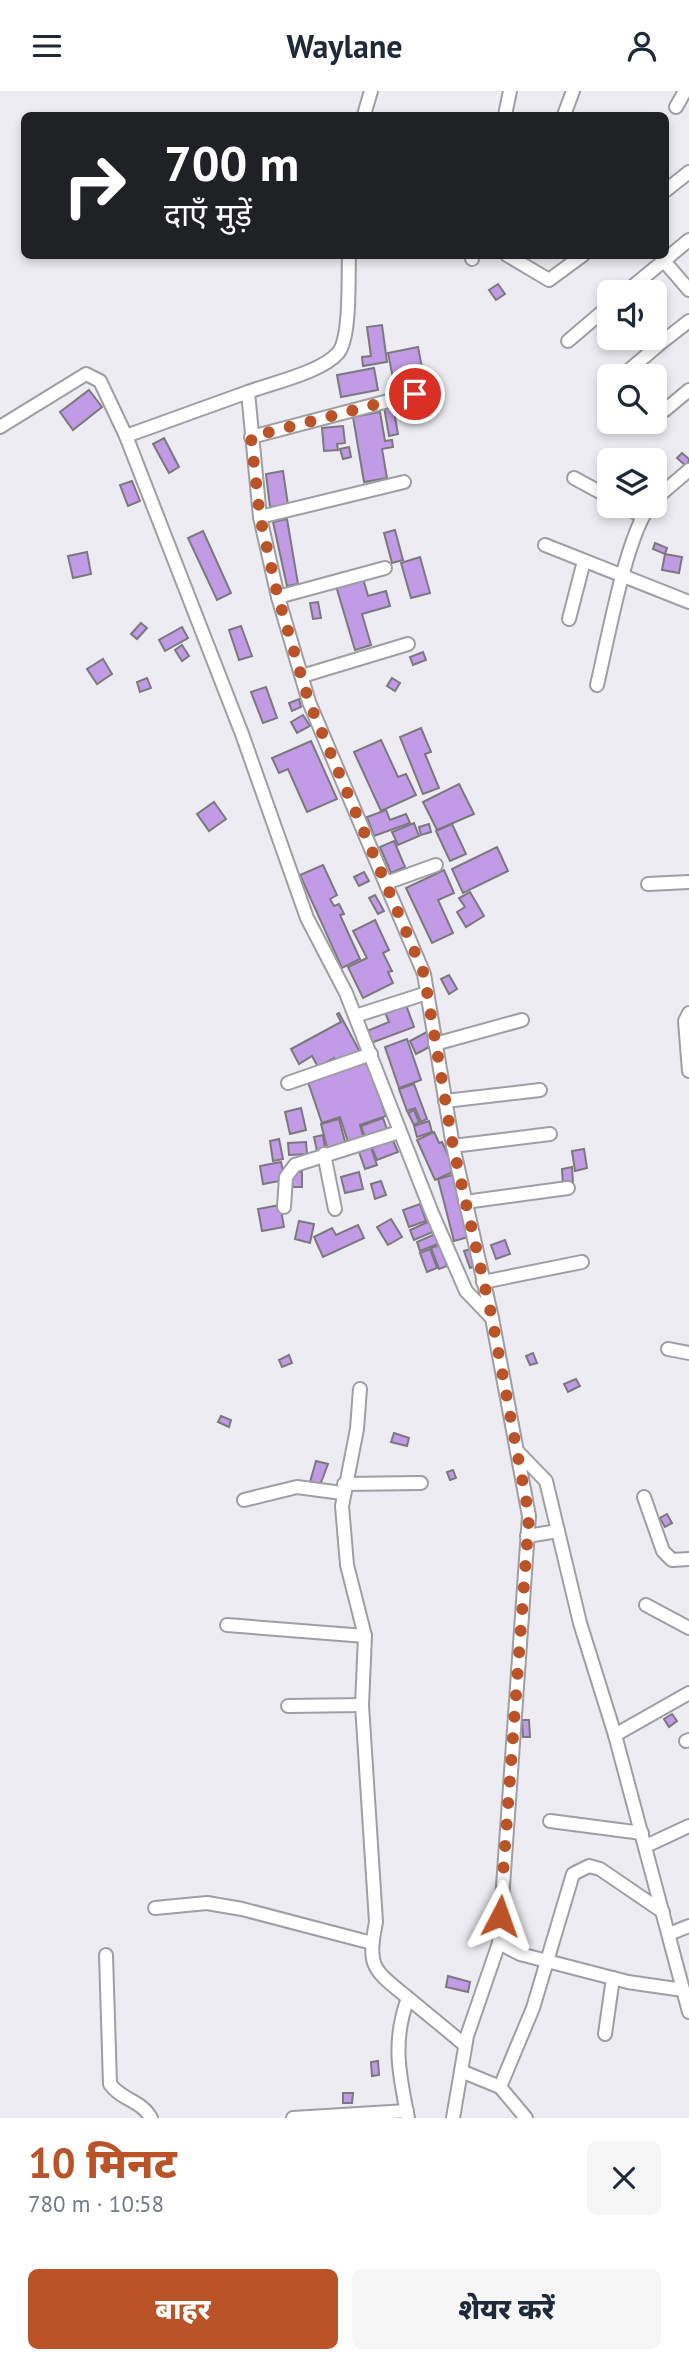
<!DOCTYPE html>
<html lang="hi">
<head>
<meta charset="utf-8">
<style>
	body { margin:0; font-family:"PT Sans","Noto Sans Devanagari",sans-serif; background:#f6f6f7; color:#1f2937; height:100vh; display:flex; flex-direction:column; font-size:26px; white-space:nowrap }
	* { box-sizing:border-box; margin:0 }
	p { font-size:23px; color:#747a83 }
	.icon { flex:none; width:38px; height:38px; fill:none; stroke:currentColor; stroke-width:2; stroke-linecap:round; stroke-linejoin:round }
	.map { position:relative; height:2027px; overflow:hidden }
	.details { display:flex; flex-direction:column; background:#fff; flex:1 }
	.details>* { flex:none }
	.top-card { position:absolute; left:21px; top:21px; width:648px; height:147px; border-radius:10px; box-shadow:0 4px 10px #0003; background:#202124; color:#fff; overflow:hidden }
	.buttons { position:absolute; left:597px; top:189px; display:grid; gap:14px }
	.buttons a { display:grid; place-items:center; width:70px; height:70px; border-radius:10px; background:#fff; box-shadow:0 4px 10px #0003; font-size:35px }
	.pin { position:absolute; display:grid; place-items:center; width:60px; height:60px; color:#fff; margin:-30px; border:4px solid #fff; border-radius:50%; box-shadow:0 2px 7px #0007 }
	.me { position:absolute; width:77px; margin:-38px; rotate:4deg; stroke-linejoin:round; filter:drop-shadow(0 0 5px #0008) }
	.turn { display:flex; align-items:center; gap:24px; height:147px; padding:0 28px; font-size:32px }
	.turn .icon { width:91px; height:91px; stroke-width:2.5 }
	.turn b { display:block; font-size:49px; line-height:60px }
	.round { display:grid; place-items:center; flex:none; width:74px; height:74px; border-radius:10px; background:#f6f6f7 }
	.headline { display:flex; align-items:center; justify-content:space-between; height:119px; padding:0 28px }
	h1 { font-size:42px; font-weight:800; line-height:52px; color:#ba5428 }
	.button { display:flex; gap:14px; margin-top:auto; padding:14px 28px }
	.button a { flex:1; height:80px; border-radius:10px; background:#ba5428; color:#fff; font-size:28px; font-weight:800; line-height:80px; text-align:center }
	.button a+a { background:#f6f6f7; color:#1f2937 }
	header { display:flex; justify-content:space-between; align-items:center; height:91px; padding:0 28px; background:#fff; font-size:32px; font-weight:800 }
	.map>svg:first-child { display:block }
	.building { fill:#c19be6; stroke:#7b797e; stroke-width:2 }
	.lines { fill:none; stroke-linecap:round; stroke-linejoin:round }
	.minor-casing { stroke:#9e9ea4; stroke-width:16 }
	.minor { stroke:#fff; stroke-width:12 }
	.route { stroke:#ba5428; stroke-width:12; stroke-dasharray:0 21.6 }
</style>
</head>
<body>
<header><svg class="icon" aria-label="menu" viewBox="0 0 24 24"><path d="M4 6h16M4 12h16M4 18h16"/></svg>Waylane<svg class="icon" aria-label="person" viewBox="0 0 24 24"><circle cx="12" cy="8" r="4"/><path d="M4 21q1-7 8-7t8 7"/></svg></header>
<div class="map">
<svg width="689" height="2027" viewBox="0 0 689 2027">
	<rect width="100%" height="100%" fill="#ececf2"/>
	<g class="building">
		<path d="M498,193L505,203L496,209L489,199Z"/>
		<path d="M382,234L387,271L363,275L362,266L371,265L367,236Z"/>
		<path d="M418,256L425,292L395,297L388,262Z"/>
		<path d="M374,277L378,299L341,306L337,284Z"/>
		<path d="M89,299L102,316L73,339L60,321Z"/>
		<path d="M393,315L398,343L389,345L384,316Z"/>
		<path d="M380,321L385,350L392,349L393,356L382,358L387,387L364,391L353,326Z"/>
		<path d="M343,335L345,352L337,353L338,359L324,360L322,337Z"/>
		<path d="M164,347L179,376L169,382L153,353Z"/>
		<path d="M349,356L351,366L343,368L340,358Z"/>
		<path d="M682,362L689,368L687,376L677,367Z"/>
		<path d="M283,380L288,414L270,416L266,383Z"/>
		<path d="M132,390L140,410L128,415L120,394Z"/>
		<path d="M287,428L298,493L287,495L273,431Z"/>
		<path d="M395,439L403,469L392,472L384,442Z"/>
		<path d="M203,440L231,502L217,509L188,447Z"/>
		<path d="M655,452L667,457L665,463L653,458Z"/>
		<path d="M87,461L91,483L73,487L68,465Z"/>
		<path d="M665,463L682,466L679,482L662,479Z"/>
		<path d="M420,466L430,502L411,507L401,472Z"/>
		<path d="M363,487L368,505L386,500L390,515L362,523L371,554L355,559L336,495Z"/>
		<path d="M318,511L321,527L313,528L310,512Z"/>
		<path d="M141,532L147,537L137,548L131,543Z"/>
		<path d="M241,535L252,565L239,569L229,539Z"/>
		<path d="M182,536L188,547L165,560L159,549Z"/>
		<path d="M182,554L189,565L182,570L175,559Z"/>
		<path d="M423,561L426,569L413,574L410,566Z"/>
		<path d="M103,568L112,583L97,593L87,578Z"/>
		<path d="M147,587L151,597L140,601L137,591Z"/>
		<path d="M392,587L400,592L395,600L387,595Z"/>
		<path d="M266,596L277,627L263,632L251,601Z"/>
		<path d="M299,608L301,616L292,620L289,612Z"/>
		<path d="M303,624L310,635L297,642L291,631Z"/>
		<path d="M421,637L431,661L425,663L439,697L423,703L400,646Z"/>
		<path d="M381,649L398,686L406,683L416,704L381,720L354,661Z"/>
		<path d="M311,650L337,708L307,721L288,678L279,682L272,667Z"/>
		<path d="M459,693L474,723L437,739L423,711Z"/>
		<path d="M214,711L226,728L209,740L197,723Z"/>
		<path d="M386,719L390,729L406,723L410,732L374,745L367,726Z"/>
		<path d="M414,732L419,745L398,754L392,741Z"/>
		<path d="M429,733L431,741L421,744L419,736Z"/>
		<path d="M452,733L466,763L450,770L436,740Z"/>
		<path d="M394,750L405,776L391,782L380,756Z"/>
		<path d="M497,756L508,780L463,802L452,778Z"/>
		<path d="M323,774L337,804L330,808L334,815L339,813L344,823L340,824L360,868L342,877L300,784Z"/>
		<path d="M444,779L454,802L438,809L453,842L432,852L406,797Z"/>
		<path d="M364,781L369,790L359,795L354,786Z"/>
		<path d="M470,801L484,825L466,836L457,821L465,816L459,807Z"/>
		<path d="M375,804L384,820L378,823L369,807Z"/>
		<path d="M375,829L389,859L383,862L392,880L388,881L393,892L363,907L348,876L367,867L353,840Z"/>
		<path d="M449,884L457,898L449,903L441,888Z"/>
		<path d="M405,911L414,936L371,952L367,940L389,931L384,919Z"/>
		<path d="M339,922L360,961L337,974L334,967L318,976L312,965L299,973L291,958L341,931L337,923Z"/>
		<path d="M427,941L433,954L416,963L410,950Z"/>
		<path d="M407,948L421,989L399,997L385,956Z"/>
		<path d="M366,967L386,1025L360,1034L364,1048L349,1054L340,1026L322,1032L307,988Z"/>
		<path d="M414,993L427,1028L421,1031L415,1017L407,1020L399,998Z"/>
		<path d="M301,1017L306,1039L290,1043L285,1021Z"/>
		<path d="M414,1019L419,1031L414,1034L408,1022Z"/>
		<path d="M383,1027L388,1041L366,1048L361,1035Z"/>
		<path d="M339,1028L346,1054L328,1060L321,1033Z"/>
		<path d="M429,1030L432,1041L417,1046L414,1035Z"/>
		<path d="M434,1041L439,1052L442,1051L455,1080L435,1089L417,1049Z"/>
		<path d="M323,1044L325,1058L317,1060L314,1046Z"/>
		<path d="M392,1047L398,1061L377,1069L371,1055Z"/>
		<path d="M279,1048L283,1068L273,1070L270,1050Z"/>
		<path d="M306,1051L307,1063L289,1064L288,1052Z"/>
		<path d="M371,1057L377,1074L365,1078L359,1061Z"/>
		<path d="M584,1058L587,1077L575,1080L572,1060Z"/>
		<path d="M281,1071L285,1089L263,1093L260,1075Z"/>
		<path d="M572,1076L573,1092L563,1094L562,1078Z"/>
		<rect x="292" y="1081" width="10" height="15"/>
		<path d="M359,1081L363,1098L345,1102L341,1086Z"/>
		<path d="M456,1083L472,1145L454,1150L438,1088Z"/>
		<path d="M381,1090L386,1104L375,1108L371,1093Z"/>
		<path d="M420,1113L426,1130L409,1136L403,1119Z"/>
		<path d="M280,1114L284,1136L262,1140L258,1118Z"/>
		<path d="M391,1128L402,1146L388,1154L377,1136Z"/>
		<path d="M299,1130L314,1133L310,1152L295,1148Z"/>
		<path d="M430,1130L435,1140L414,1149L410,1139Z"/>
		<path d="M358,1134L364,1147L323,1166L314,1146L332,1137L336,1144Z"/>
		<path d="M435,1143L438,1153L420,1160L417,1151Z"/>
		<path d="M505,1149L510,1163L496,1168L491,1154Z"/>
		<path d="M440,1154L447,1175L439,1178L431,1157Z"/>
		<path d="M474,1157L479,1174L470,1177L464,1160Z"/>
		<path d="M430,1158L437,1177L427,1181L420,1162Z"/>
		<path d="M533,1262L537,1272L530,1274L526,1265Z"/>
		<path d="M289,1264L292,1272L282,1276L279,1269Z"/>
		<path d="M576,1288L580,1295L568,1301L564,1293Z"/>
		<path d="M221,1325L231,1329L229,1336L218,1331Z"/>
		<path d="M394,1342L409,1347L407,1355L391,1351Z"/>
		<path d="M316,1370L328,1373L320,1394L310,1391Z"/>
		<path d="M453,1379L456,1387L450,1389L447,1381Z"/>
		<path d="M667,1423L672,1432L665,1436L660,1427Z"/>
		<path d="M672,1623L677,1630L669,1636L664,1628Z"/>
		<path d="M522,1629H529L530,1646H523Z"/>
		<path d="M448,1885L470,1891L468,1901L446,1896Z"/>
		<path d="M378,1970L379,1984L372,1985L371,1971Z"/>
		<path d="M343,2002H353L352,2012H343Z"/>
	</g>
	<g class="lines">
		<defs>
			<g id="minor">
				<path d="M676,16L685,0"/>
				<path d="M364,24L371,0"/>
				<path d="M505,24L510,0"/>
				<path d="M564,24L573,0"/>
				<path d="M665,100L689,81"/>
				<path d="M349,164C348,186 351,247 338,262C322,281 272,292 248,301L260,426L278,506L309,611L424,883L453,1055L492,1227L529,1425L499,1852L467,1945L453,2027"/>
				<path d="M507,164L549,189L583,164"/>
				<path d="M472,168L473,164"/>
				<path d="M664,170L689,199"/>
				<path d="M626,201L689,149"/>
				<path d="M654,242L662,251L689,230"/>
				<path d="M568,250L609,215"/>
				<path d="M628,280L662,251"/>
				<path d="M248,301L126,345L242,643L307,827L346,902L432,1122L466,1200L490,1225"/>
				<path d="M665,319L689,299"/>
				<path d="M0,336L86,283L100,290L126,345"/>
				<path d="M251,346L415,303"/>
				<path d="M574,387L609,406"/>
				<path d="M654,409L689,379"/>
				<path d="M624,415L642,425"/>
				<path d="M260,426L404,391"/>
				<path d="M545,454L689,511"/>
				<path d="M278,506L385,477"/>
				<path d="M569,528L584,470"/>
				<path d="M302,585L408,553"/>
				<path d="M597,594C607,553 626,444 650,415"/>
				<path d="M386,792L436,774"/>
				<path d="M648,793L689,791"/>
				<path d="M689,922L685,930L689,980"/>
				<path d="M355,925L427,902"/>
				<path d="M435,953L522,929"/>
				<path d="M288,992L371,963"/>
				<path d="M445,1010L540,999"/>
				<path d="M453,1055L550,1043"/>
				<path d="M324,1063L335,1118"/>
				<path d="M465,1111L568,1097"/>
				<path d="M284,1116L286,1086L295,1074L399,1041"/>
				<path d="M483,1191L582,1171"/>
				<path d="M668,1258L689,1262"/>
				<path d="M360,1298L357,1338L342,1415L347,1474L365,1545L362,1614L376,1831C367,1877 373,1878 408,1907"/>
				<path d="M517,1360L546,1390L558,1440"/>
				<path d="M344,1393L421,1392"/>
				<path d="M644,1406L663,1460L672,1469L689,1468"/>
				<path d="M244,1409L297,1396L342,1402"/>
				<path d="M527,1445L558,1440L580,1532L615,1644L689,1921"/>
				<path d="M646,1514L689,1537"/>
				<path d="M227,1534L365,1545"/>
				<path d="M288,1615L362,1614"/>
				<path d="M615,1644L689,1602"/>
				<path d="M686,1650L689,1649"/>
				<path d="M550,1730L642,1742"/>
				<path d="M646,1755L689,1735"/>
				<path d="M155,1817L207,1812L242,1818L372,1852"/>
				<path d="M669,1843L689,1835"/>
				<path d="M499,1852L520,1863L628,1891L683,1899"/>
				<path d="M106,1864L110,1993C121,2009 141,2009 151,2027"/>
				<path d="M605,1943L613,1887"/>
				<path d="M461,1980L500,1996L533,1917L573,1783L589,1775L600,1778L663,1821"/>
				<path d="M500,1996L526,2027"/>
				<path d="M293,2027L407,2020"/>
				<path d="M408,2027C399,1983 392,1950 408,1907L465,1954"/>
			</g>
		</defs>
		<use href="#minor" class="minor-casing"/>
		<use href="#minor" class="minor"/>
	</g>
	<g class="lines">
		<path class="route" d="M415,303L251,346L260,426L278,506L309,611L424,883L453,1055L492,1227L529,1425L500,1825"/>
	</g>
</svg>
<div class="buttons">
<a><svg class="icon" aria-label="sound" viewBox="0 0 24 24"><path d="M4 9h4l5-4v14l-5-4H4zM17 9q2 3 0 6"/></svg></a>
<a><svg class="icon" aria-label="search" viewBox="0 0 24 24"><circle cx="10" cy="10" r="6"/><path d="M15 15l6 6"/></svg></a>
<a><svg class="icon" aria-label="layers" viewBox="0 0 24 24"><path d="M12 4l9 5-9 5-9-5zM3 14l9 5 9-5"/></svg></a>
</div>
<div class="pin" style="left:415px;top:303px;background:#d93025"><svg class="icon" aria-label="arrive" viewBox="0 0 24 24"><path d="M6 21V4h12l-3 4 3 4H6"/></svg></div>
<svg class="me" style="left:500px;top:1825px" viewBox="-20 -20 40 40"><path d="M0-17L14 15 0 8-14 15z" fill="#ba5428" stroke="#fff" stroke-width="4"/></svg>
<div class="top-card">
<div class="turn"><svg class="icon" aria-label="right" viewBox="0 0 24 24"><path d="M7 20v-9h11M14 6l5 5-5 5"/></svg><div><b>700 m</b>दाएँ मुड़ें</div></div>
</div>
</div>
<section class="details">
<div class="headline"><div><h1>10 मिनट</h1><p>780 m · 10:58</p></div><a class="round"><svg class="icon" aria-label="close" viewBox="0 0 24 24"><path d="M6 6l12 12M18 6L6 18"/></svg></a></div>
<div class="button"><a>बाहर</a><a>शेयर करें</a></div>
</section>
</body>
</html>
